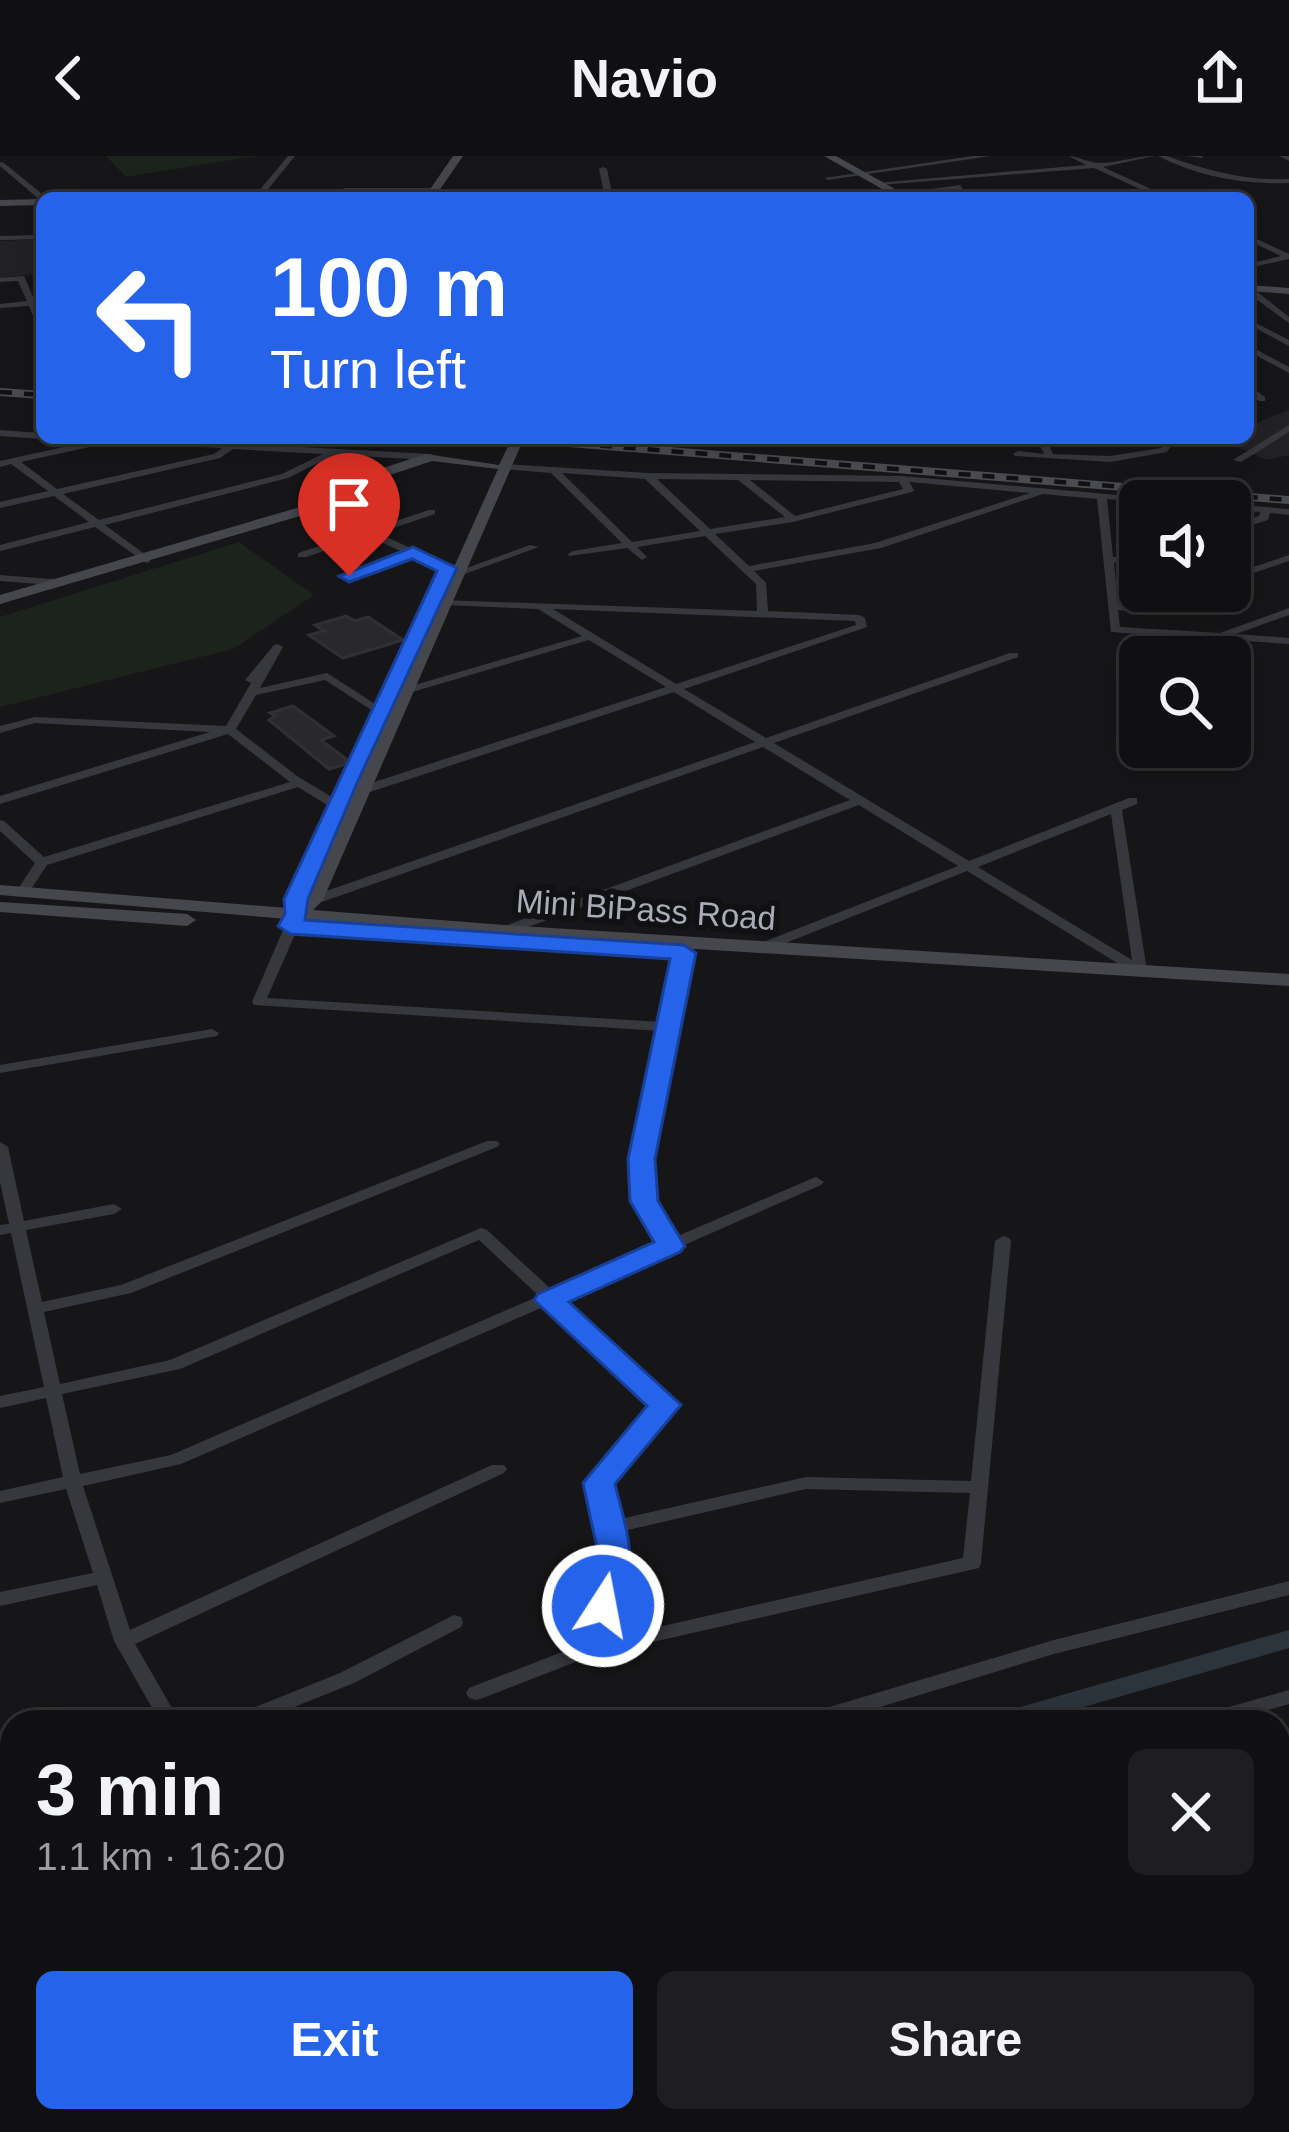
<!DOCTYPE html>
<html lang="en">
<head>
<meta charset="utf-8">
<style>
	body { margin:0; font-family:Helvetica,sans-serif; background:#1e1e20; color:#f1f3f6; height:100vh; display:flex; flex-direction:column; font-size:45px; white-space:nowrap }
	* { box-sizing:border-box; margin:0 }
	p { font-size:39px; color:#9c9d9f }
	.icon { flex:none; width:66px; height:66px; fill:none; stroke:currentColor; stroke-width:2; stroke-linecap:round; stroke-linejoin:round }
	.map { position:relative; flex:1; overflow:hidden }
	.drawer { position:absolute; left:0px; top:1554px; width:1290px; height:423px; display:flex; flex-direction:column; background:#101012; border-radius:36px 36px 0 0; box-shadow:0 6px 30px #0003,0 0 0 3px #303032 }
	.drawer>* { flex:none }
	.guide { position:absolute; left:36px; top:36px; width:1218px; height:252px; border-radius:18px; box-shadow:0 6px 30px #0003,0 0 0 3px #303032; background:#2563eb; color:#fff; overflow:hidden }
	.fabs { position:absolute; left:1119px; top:324px; display:grid; gap:24px }
	.fabs a { display:grid; place-items:center; width:132px; height:132px; border-radius:18px; background:#101012; box-shadow:0 6px 30px #0003,0 0 0 3px #303032; font-size:60px }
	.pin { position:absolute; display:grid; place-items:center; width:102px; height:102px; color:#fff; margin:-123px -51px; border-radius:50% 50% 50% 0; rotate:-45deg; box-shadow:0 0 12px #0007 }
	.pin .icon { rotate:45deg }
	.me { position:absolute; width:132px; margin:-66px; rotate:11deg; stroke-linejoin:round; filter:drop-shadow(0 0 9px #0008) }
	.turn { display:flex; align-items:center; gap:42px; height:252px; padding:0 36px; font-size:54px }
	.turn .icon { width:156px; height:156px; stroke-width:2.5 }
	.turn b { display:block; font-size:84px; line-height:102px }
	.round { display:grid; place-items:center; flex:none; width:126px; height:126px; border-radius:18px; background:#1e1e20 }
	.overview { display:flex; align-items:center; justify-content:space-between; height:204px; padding:0 36px }
	h1 { font-size:72px; font-weight:600; line-height:90px }
	.button { display:flex; gap:24px; margin-top:auto; padding:24px 36px }
	.button a { flex:1; height:138px; border-radius:18px; background:#2563eb; color:#fff; font-size:48px; font-weight:600; line-height:138px; text-align:center }
	.button a+a { background:#1e1e20; color:#f1f3f6 }
	header { display:flex; justify-content:space-between; align-items:center; height:156px; padding:0 36px; background:#101012; font-size:54px; font-weight:600 }
	.map>svg:first-child { display:block }
	.built { fill:#222225 }
	.green { fill:#1c231d }
	.lines { fill:none; stroke-linecap:round; stroke-linejoin:round }
	.canal { fill:#2c353c; fill-rule:evenodd }
	.building { fill:#29292c; stroke:#303034; stroke-width:3 }
	.street { fill:#37383d; fill-rule:evenodd }
	.secondary { fill:#45474d; fill-rule:evenodd }
	.rail-casing { stroke:#4a4c52; stroke-width:8 }
	.rail { stroke:#111113; stroke-width:4.5; stroke-dasharray:12; stroke-linecap:butt }
	.route { fill:#2563eb; stroke:#184099; stroke-width:3 }
	.labels { text-anchor:middle; stroke-width:12; stroke-linejoin:round; paint-order:stroke }
	.street-label { font-size:33px; fill:#a8adb8; stroke:#111113 }
</style>
</head>
<body>
<header><svg class="icon" aria-label="back" viewBox="0 0 24 24"><path d="M15 5l-7 7 7 7"/></svg>Navio<svg class="icon" aria-label="share" viewBox="0 0 24 24"><path d="M12 15V3M7 8l5-5 5 5M5 13v7h14v-7"/></svg></header>
<div class="map">
<svg width="1289" height="1976" viewBox="0 0 1289 1976">
	<rect width="100%" height="100%" fill="#161618"/>
	<g class="built">
		<path d="M42,83V117L0,122V85Z"/>
		<path d="M1289,254V299L1267,304L1217,282H1248V270Z"/>
	</g>
	<g class="green">
		<path d="M106,0H255L126,21Z"/>
		<path d="M239,386L314,439L233,493L0,551V461Z"/>
	</g>
	<g class="lines">
		<g class="canal">
			<path d="M1289,1474V1492L1031,1566H987L991,1560L999,1557Z"/>
			<path d="M12,1929V1962L0,1968V1935Z"/>
		</g>
	</g>
	<g class="building">
		<path d="M346,460L355,465L368,461L403,484L343,502L309,479L324,475L315,469Z"/>
		<path d="M293,550L334,580L321,584L346,603L343,609L329,613L269,564L275,560L270,557Z"/>
	</g>
	<g class="lines">
		<g class="street">
			<path d="M288,0H295L261,42H253Z"/>
			<path d="M973,0H991L828,24L824,22Z"/>
			<path d="M1069,0C1080,1 1089,7 1100,7C1118,7 1136,0 1154,0L1103,11L1171,42H1161L1147,36L1075,42L1140,33L1094,12L880,29L876,27L1086,9Z"/>
			<path d="M1158,0H1167C1208,15 1246,25 1289,23V27C1244,29 1197,20 1158,0Z"/>
			<path d="M1187,0H1204L1201,2Z"/>
			<path d="M1279,0H1289V5Z"/>
			<path d="M0,6L4,7L47,42L40,44L0,10Z"/>
			<path d="M603,11L607,13L613,42H605L599,13Z"/>
			<path d="M960,29L963,33L899,40L895,38Z"/>
			<path d="M344,32H434L438,34L434,36H341Z"/>
			<path d="M42,79V83L0,84V80Z"/>
			<path d="M1248,79L1289,98V103L1248,112V108L1281,100L1248,84Z"/>
			<path d="M24,120L42,162V175L38,172L29,150L0,152V148L27,145L18,125L0,126V122Z"/>
			<path d="M1249,134H1255L1289,161V167L1249,138Z"/>
			<path d="M1248,163L1289,184V190L1248,168Z"/>
			<path d="M1248,189L1289,211V217L1248,195Z"/>
			<path d="M1248,229L1265,241V245H1259L1248,236Z"/>
			<path d="M1289,269V276L1241,306L1233,304Z"/>
			<path d="M0,274L42,277V282H45L42,283L0,280Z"/>
			<path d="M77,282H133L431,298L436,301L431,304L334,299L288,322L105,369L150,402V406L146,407L95,371L0,395V389L89,366L54,340L0,352V346L48,335L11,308L0,311V305L91,285ZM100,286L222,292L214,298L57,333L21,306L99,289ZM233,293L323,298L282,318L99,364L63,338L220,302Z"/>
			<path d="M852,282H862L867,287L859,289Z"/>
			<path d="M954,282H964L967,285L962,288Z"/>
			<path d="M1036,282H1046L1053,298L1110,300L1161,292L1164,286L1159,282H1171L1174,285L1167,296L1110,306L1015,300L1013,298L1018,295L1044,298Z"/>
			<path d="M504,308L648,317L902,320L1162,343L1164,345L1140,346L1107,343L1113,401L1140,399V405L1114,407L1118,447L1144,449L1183,435H1198L1145,455L1118,454L1120,471L1220,477L1289,452V459L1236,478L1289,482V488L1111,476L1097,343L1043,338L881,392L754,415L766,427L768,455L860,459L865,462L867,471L684,533L766,582L1010,497H1018V501L774,587L969,705L1129,642H1137V648L1122,654L1147,815L1145,818H1135L967,715L768,794H758L756,791L758,788L958,710L859,649L509,778H499L497,775L499,772L850,644L763,591L319,747H309L307,744L309,741L755,586L674,536L364,638H356V632L666,531L589,484L409,537H401V533L582,480L538,453L445,449L441,448V444L757,455L756,428L705,380L637,391L647,401L642,404L627,392L569,400L568,398L573,395L622,387L551,317L501,313V309ZM562,317L645,323L700,375L632,386ZM657,323L738,324L785,361L710,373ZM750,324L899,326L903,333L795,360ZM909,326L1030,337L875,387L749,410L715,378L793,366L912,336L914,334ZM553,453L855,465L856,469L676,528ZM1111,658L1132,804L978,711Z"/>
			<path d="M1230,348L1289,353V359L1270,357L1268,364L1230,376V370L1259,360L1260,356L1230,354Z"/>
			<path d="M309,350H315L369,374L429,354H435V358L378,377L453,412L444,414L413,400L353,422H345V418L405,397L368,380L306,401H298V397L360,377L309,354Z"/>
			<path d="M530,389L539,391L462,419L453,417Z"/>
			<path d="M1289,399V405L1230,425V419Z"/>
			<path d="M0,419L63,424L68,427L63,430L0,425Z"/>
			<path d="M278,488L283,491L260,532L327,517L386,555L384,557H376L325,524L256,539L236,573L297,620L340,646V652H332L298,631L47,709L27,739H17L16,736L35,707L0,675V664L4,665L44,701L290,626L228,578L0,648V640L210,576L35,567L0,577V570L35,561L226,570L251,527L245,524L274,489Z"/>
			<path d="M297,754L304,758L267,842L662,866L677,797L684,793L689,794L691,797L649,1003L652,1045L673,1082L811,1023L816,1021L824,1026L821,1029L561,1143L674,1249L608,1328L616,1364L806,1321L971,1325L995,1085L1003,1080L1009,1082L1011,1085L981,1407L979,1412L591,1500L483,1542L476,1544L469,1542L466,1537L469,1532L580,1489L608,1406L590,1327L655,1249L548,1149L181,1308L83,1330L130,1474L492,1309H504L507,1313L504,1317L135,1488L180,1566H160L114,1485L97,1429L0,1450V1436L93,1417L66,1333L0,1347V1335L63,1321L46,1242L0,1252V1240L44,1231L11,1077L0,1079V1069L9,1068L0,1026V986L8,991L24,1065L114,1048L122,1053L114,1058L26,1074L42,1146L121,1129L487,985H497L500,988L497,991L131,1137L44,1156L60,1228L170,1204L481,1072L487,1074L552,1134L661,1087L636,1045L633,1003L661,875L254,849L252,846L290,758ZM479,1084L539,1140L171,1299L80,1318L62,1238L180,1213ZM806,1333L970,1337L963,1402L601,1484L626,1406L619,1376Z"/>
			<path d="M212,873L219,877L217,880L0,917V909Z"/>
			<path d="M1289,1425V1439L1054,1498L831,1566H796L799,1561L806,1558L1054,1484Z"/>
			<path d="M454,1459L461,1461L463,1466L461,1471L354,1527L257,1566H227L230,1561L340,1517Z"/>
			<path d="M1289,1534V1548L1228,1566H1191L1194,1561Z"/>
			<path d="M1289,1615V1633L1278,1638V1620Z"/>
			<path d="M12,1742V1765L0,1772V1749Z"/>
			<path d="M1278,1772L1289,1778V1820L1278,1825V1805L1287,1800L1278,1795Z"/>
			<path d="M12,1828V1851L0,1857V1834Z"/>
			<path d="M72,1965H99L92,1976H64Z"/>
			<path d="M181,1965H207L201,1976H174Z"/>
			<path d="M679,1965H711C704,1976 685,1976 669,1976L673,1969Z"/>
			<path d="M1015,1965H1046C1039,1976 1021,1976 1005,1976L1009,1969Z"/>
		</g>
		<g class="secondary">
			<path d="M453,0H463L434,42H424Z"/>
			<path d="M824,0H836L911,42H898Z"/>
			<path d="M42,43V49L0,50V44Z"/>
			<path d="M1248,129L1289,132V138L1248,135Z"/>
			<path d="M512,282H524L323,744L313,754L504,769L1289,818V830L504,781L0,739V729L287,752V743L385,528L393,523L399,525L401,528L306,741L498,313L432,305L390,319L317,355L0,448V439L307,349L380,313L426,298L499,309Z"/>
			<path d="M0,746L187,758L196,764L187,770L0,756Z"/>
		</g>
		<defs>
			<g id="rail">
				<path d="M0,236L42,239"/>
				<path d="M504,282L1289,344"/>
			</g>
		</defs>
		<use href="#rail" class="rail-casing"/>
		<use href="#rail" class="rail"/>
	</g>
	<path class="route" d="M413,391L457,412L357,627L308,743L305,764L684,789L696,797L655,1003L658,1045L685,1090L680,1096L569,1146L681,1249L615,1328C627,1378 642,1411 615,1459L603,1463L591,1459L586,1450L600,1406L583,1327L647,1250L534,1144L538,1138L654,1086L630,1045L628,1003L670,803L290,778L278,770L285,758L284,743L437,415L412,403L349,426L339,420Z"/>
	<g class="labels">
		<g class="street-label">
			<text transform="translate(646 753) rotate(4)" y="12">Mini BiPass Road</text>
		</g>
	</g>
</svg>
<div class="fabs">
<a><svg class="icon" aria-label="sound" viewBox="0 0 24 24"><path d="M4 9h4l5-4v14l-5-4H4zM17 9q2 3 0 6"/></svg></a>
<a><svg class="icon" aria-label="search" viewBox="0 0 24 24"><circle cx="10" cy="10" r="6"/><path d="M15 15l6 6"/></svg></a>
</div>
<div class="pin" style="left:349px;top:420px;background:#d93025"><svg class="icon" aria-label="arrive" viewBox="0 0 24 24"><path d="M6 21V4h12l-3 4 3 4H6"/></svg></div>
<svg class="me" style="left:603px;top:1450px" viewBox="-20 -20 40 40"><circle r="17" fill="#2563eb" stroke="#fff" stroke-width="3"/><path d="M0-11L8 9 0 5-8 9z" fill="#fff"/></svg>
<div class="guide">
<div class="turn"><svg class="icon" aria-label="left" viewBox="0 0 24 24"><path d="M17 20v-9H6M10 6l-5 5 5 5"/></svg><div><b>100 m</b>Turn left</div></div>
</div>
<section class="drawer">
<div class="overview"><div><h1>3 min</h1><p>1.1 km · 16:20</p></div><a class="round"><svg class="icon" aria-label="close" viewBox="0 0 24 24"><path d="M6 6l12 12M18 6L6 18"/></svg></a></div>
<div class="button"><a>Exit</a><a>Share</a></div>
</section>
</div>
</body>
</html>
